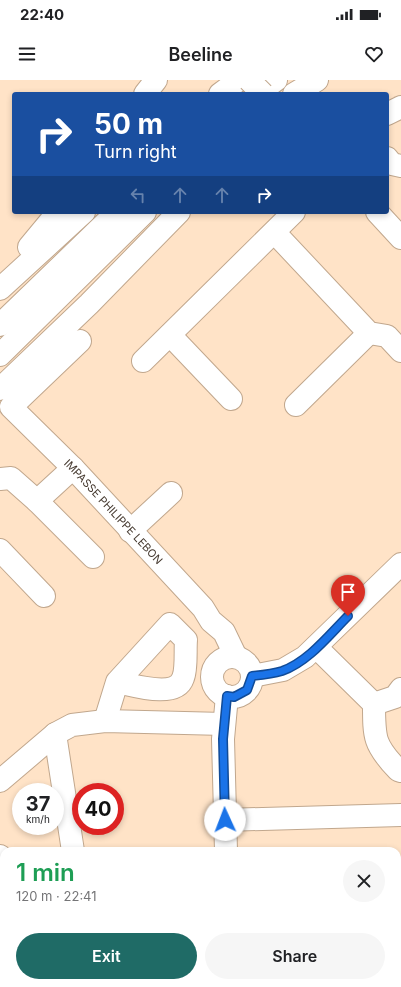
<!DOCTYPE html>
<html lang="en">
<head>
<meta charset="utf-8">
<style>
	body { margin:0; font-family:Inter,sans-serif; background:#f6f6f6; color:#202124; height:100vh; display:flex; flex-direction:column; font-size:15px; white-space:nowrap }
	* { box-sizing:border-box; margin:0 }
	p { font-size:13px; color:#757577 }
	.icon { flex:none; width:22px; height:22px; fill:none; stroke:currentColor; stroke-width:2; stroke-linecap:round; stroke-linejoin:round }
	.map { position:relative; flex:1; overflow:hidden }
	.side { position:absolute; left:0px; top:767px; width:401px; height:140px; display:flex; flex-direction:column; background:#fff; border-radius:12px 12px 0 0; box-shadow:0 2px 6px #0003 }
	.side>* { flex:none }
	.guide { position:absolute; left:12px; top:12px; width:377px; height:122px; border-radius:4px; box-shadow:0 2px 6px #0003; background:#1a4fa0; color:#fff; overflow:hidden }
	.speed { position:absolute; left:12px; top:703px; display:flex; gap:8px; font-size:20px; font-weight:700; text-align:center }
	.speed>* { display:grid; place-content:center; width:52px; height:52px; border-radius:50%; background:#fff; box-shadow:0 2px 6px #0003; line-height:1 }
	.speed small { font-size:10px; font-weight:400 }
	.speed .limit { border:6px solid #d22; background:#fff; color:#111 }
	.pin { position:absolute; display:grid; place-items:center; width:34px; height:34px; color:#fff; margin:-41px -17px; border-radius:50% 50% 50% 0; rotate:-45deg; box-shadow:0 0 4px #0007 }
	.pin .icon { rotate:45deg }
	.me { position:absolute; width:44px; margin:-22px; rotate:358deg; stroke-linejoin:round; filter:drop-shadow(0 0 3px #0008) }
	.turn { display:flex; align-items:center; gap:14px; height:84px; padding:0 16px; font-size:18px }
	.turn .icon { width:52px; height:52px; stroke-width:2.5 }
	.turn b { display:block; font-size:28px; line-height:34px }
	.lanes { display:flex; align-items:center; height:38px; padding:0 16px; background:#0003; justify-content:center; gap:20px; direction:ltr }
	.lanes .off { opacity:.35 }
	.round { display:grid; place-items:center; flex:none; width:42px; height:42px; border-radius:21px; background:#f6f6f6 }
	.summary { display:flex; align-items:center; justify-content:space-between; height:68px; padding:0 16px }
	h1 { font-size:24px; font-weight:600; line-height:30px; color:#1e9e55 }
	.button { display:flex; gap:8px; margin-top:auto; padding:8px 16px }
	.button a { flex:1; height:46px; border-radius:24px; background:#1f6b66; color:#fff; font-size:16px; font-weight:600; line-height:46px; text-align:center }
	.button a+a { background:#f6f6f6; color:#202124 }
	.status { display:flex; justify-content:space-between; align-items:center; height:28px; padding:0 20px; background:#fff; direction:ltr }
	.status svg { height:11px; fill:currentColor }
	header { display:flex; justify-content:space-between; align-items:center; height:52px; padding:0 16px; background:#fff; font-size:18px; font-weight:600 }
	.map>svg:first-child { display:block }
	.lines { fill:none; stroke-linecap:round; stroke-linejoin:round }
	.minor-casing { stroke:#c1a78d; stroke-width:24 }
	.highway-casing { stroke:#c1a78d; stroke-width:24 }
	.minor { stroke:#fff; stroke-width:22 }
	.highway { stroke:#fff; stroke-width:22 }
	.minor-bridge-casing { stroke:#c1a78d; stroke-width:24; stroke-linecap:butt }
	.minor-bridge { stroke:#fff; stroke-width:22 }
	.route-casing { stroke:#114b97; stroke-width:10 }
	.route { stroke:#1a73e8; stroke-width:7 }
	.labels { text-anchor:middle; stroke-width:3; stroke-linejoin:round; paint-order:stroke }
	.street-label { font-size:11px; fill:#43372d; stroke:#fff }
</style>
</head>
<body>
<div class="status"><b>22:40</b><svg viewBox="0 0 49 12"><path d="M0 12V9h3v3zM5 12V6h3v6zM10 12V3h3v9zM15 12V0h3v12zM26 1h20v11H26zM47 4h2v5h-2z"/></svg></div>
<header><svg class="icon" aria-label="menu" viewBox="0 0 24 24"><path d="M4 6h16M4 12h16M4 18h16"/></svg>Beeline<svg class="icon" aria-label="heart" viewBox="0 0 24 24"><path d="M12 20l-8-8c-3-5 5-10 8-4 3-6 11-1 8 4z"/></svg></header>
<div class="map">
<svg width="401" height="907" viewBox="0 0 401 907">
	<rect width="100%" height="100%" fill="#ffe3c7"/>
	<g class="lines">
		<defs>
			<g id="minor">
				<path d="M387,34L401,27"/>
				<path d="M387,78L392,84L401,86"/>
				<path d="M377,132L401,158"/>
				<path d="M275,153L369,253L387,256L401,271"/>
				<path d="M170,255L231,319"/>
				<path id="s1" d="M80,261L11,327L73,388L203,528L211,541L224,552L236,577"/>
				<path d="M143,281L294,132"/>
				<path d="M296,325L369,253"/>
				<path d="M0,399L11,398L37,421L93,477"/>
				<path d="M37,421L73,388"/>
				<path d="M130,451L171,413"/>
				<path d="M0,470L44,516"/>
				<path d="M316,567L374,624C374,658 374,665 398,690L401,691"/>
				<circle cx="232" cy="597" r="20"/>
				<path d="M252,596L283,590L305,577L401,484"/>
				<path d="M374,624L395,617L401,609"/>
				<path d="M105,641L117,602L170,544L186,560C185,570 187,589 183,598C176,619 133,605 117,602"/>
				<path d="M55,654L73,771"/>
				<path d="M0,701L55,654L72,645L105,641L224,644"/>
				<path d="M225,740L401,735"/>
				<path d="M226,771L223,659L227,616"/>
				<path d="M0,776L4,801"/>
				<path d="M231,903V907"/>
				<path d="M15,907V903"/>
			</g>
			<g id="highway">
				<path d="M145,14L156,0"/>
				<path d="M220,14L239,0"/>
				<path d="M257,14L276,0"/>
				<path d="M294,14L317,0"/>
				<path d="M29,167L58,132"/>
				<path d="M0,209L84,132"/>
				<path d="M0,245L117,132"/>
				<path d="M0,275L145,132"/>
				<path d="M0,309L89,224L179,132"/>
			</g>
		</defs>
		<use href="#minor" class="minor-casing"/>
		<use href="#highway" class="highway-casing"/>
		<use href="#minor" class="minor"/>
		<use href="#highway" class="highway"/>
		<defs>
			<path id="minor-bridge" d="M249,0L263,14"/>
		</defs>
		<use href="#minor-bridge" class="minor-bridge-casing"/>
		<use href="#minor-bridge" class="minor-bridge"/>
	</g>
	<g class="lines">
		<defs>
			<path id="route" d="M225,740L223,659L227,616L234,617L247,610L252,596C262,595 272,594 282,591C308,582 329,555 348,536"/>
		</defs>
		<use href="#route" class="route-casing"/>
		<use href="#route" class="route"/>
	</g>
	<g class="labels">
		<g class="street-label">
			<text dy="4" stroke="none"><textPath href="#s1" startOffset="242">IMPASSE PHILIPPE LEBON</textPath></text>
		</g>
	</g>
</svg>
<div class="speed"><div>37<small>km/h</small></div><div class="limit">40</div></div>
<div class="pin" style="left:348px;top:536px;background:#d93025"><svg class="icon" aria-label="arrive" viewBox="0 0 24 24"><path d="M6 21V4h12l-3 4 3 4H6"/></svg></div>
<svg class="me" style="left:225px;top:740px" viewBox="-20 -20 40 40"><circle r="19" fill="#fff"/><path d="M0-13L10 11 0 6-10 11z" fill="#1a73e8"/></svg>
<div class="guide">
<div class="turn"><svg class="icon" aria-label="right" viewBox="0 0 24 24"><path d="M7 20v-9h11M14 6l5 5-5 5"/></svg><div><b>50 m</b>Turn right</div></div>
<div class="lanes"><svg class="icon off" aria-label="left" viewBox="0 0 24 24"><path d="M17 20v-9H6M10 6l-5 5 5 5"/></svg><svg class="icon off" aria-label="ahead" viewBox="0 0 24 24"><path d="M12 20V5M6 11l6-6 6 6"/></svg><svg class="icon off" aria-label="ahead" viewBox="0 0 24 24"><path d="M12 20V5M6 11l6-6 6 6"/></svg><svg class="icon" aria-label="right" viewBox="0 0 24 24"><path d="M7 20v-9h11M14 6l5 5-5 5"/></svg></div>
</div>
<section class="side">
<div class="summary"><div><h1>1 min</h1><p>120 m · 22:41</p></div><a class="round"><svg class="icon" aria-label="close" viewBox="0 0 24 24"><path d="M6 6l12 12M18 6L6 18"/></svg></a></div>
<div class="button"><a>Exit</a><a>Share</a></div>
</section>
</div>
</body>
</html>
